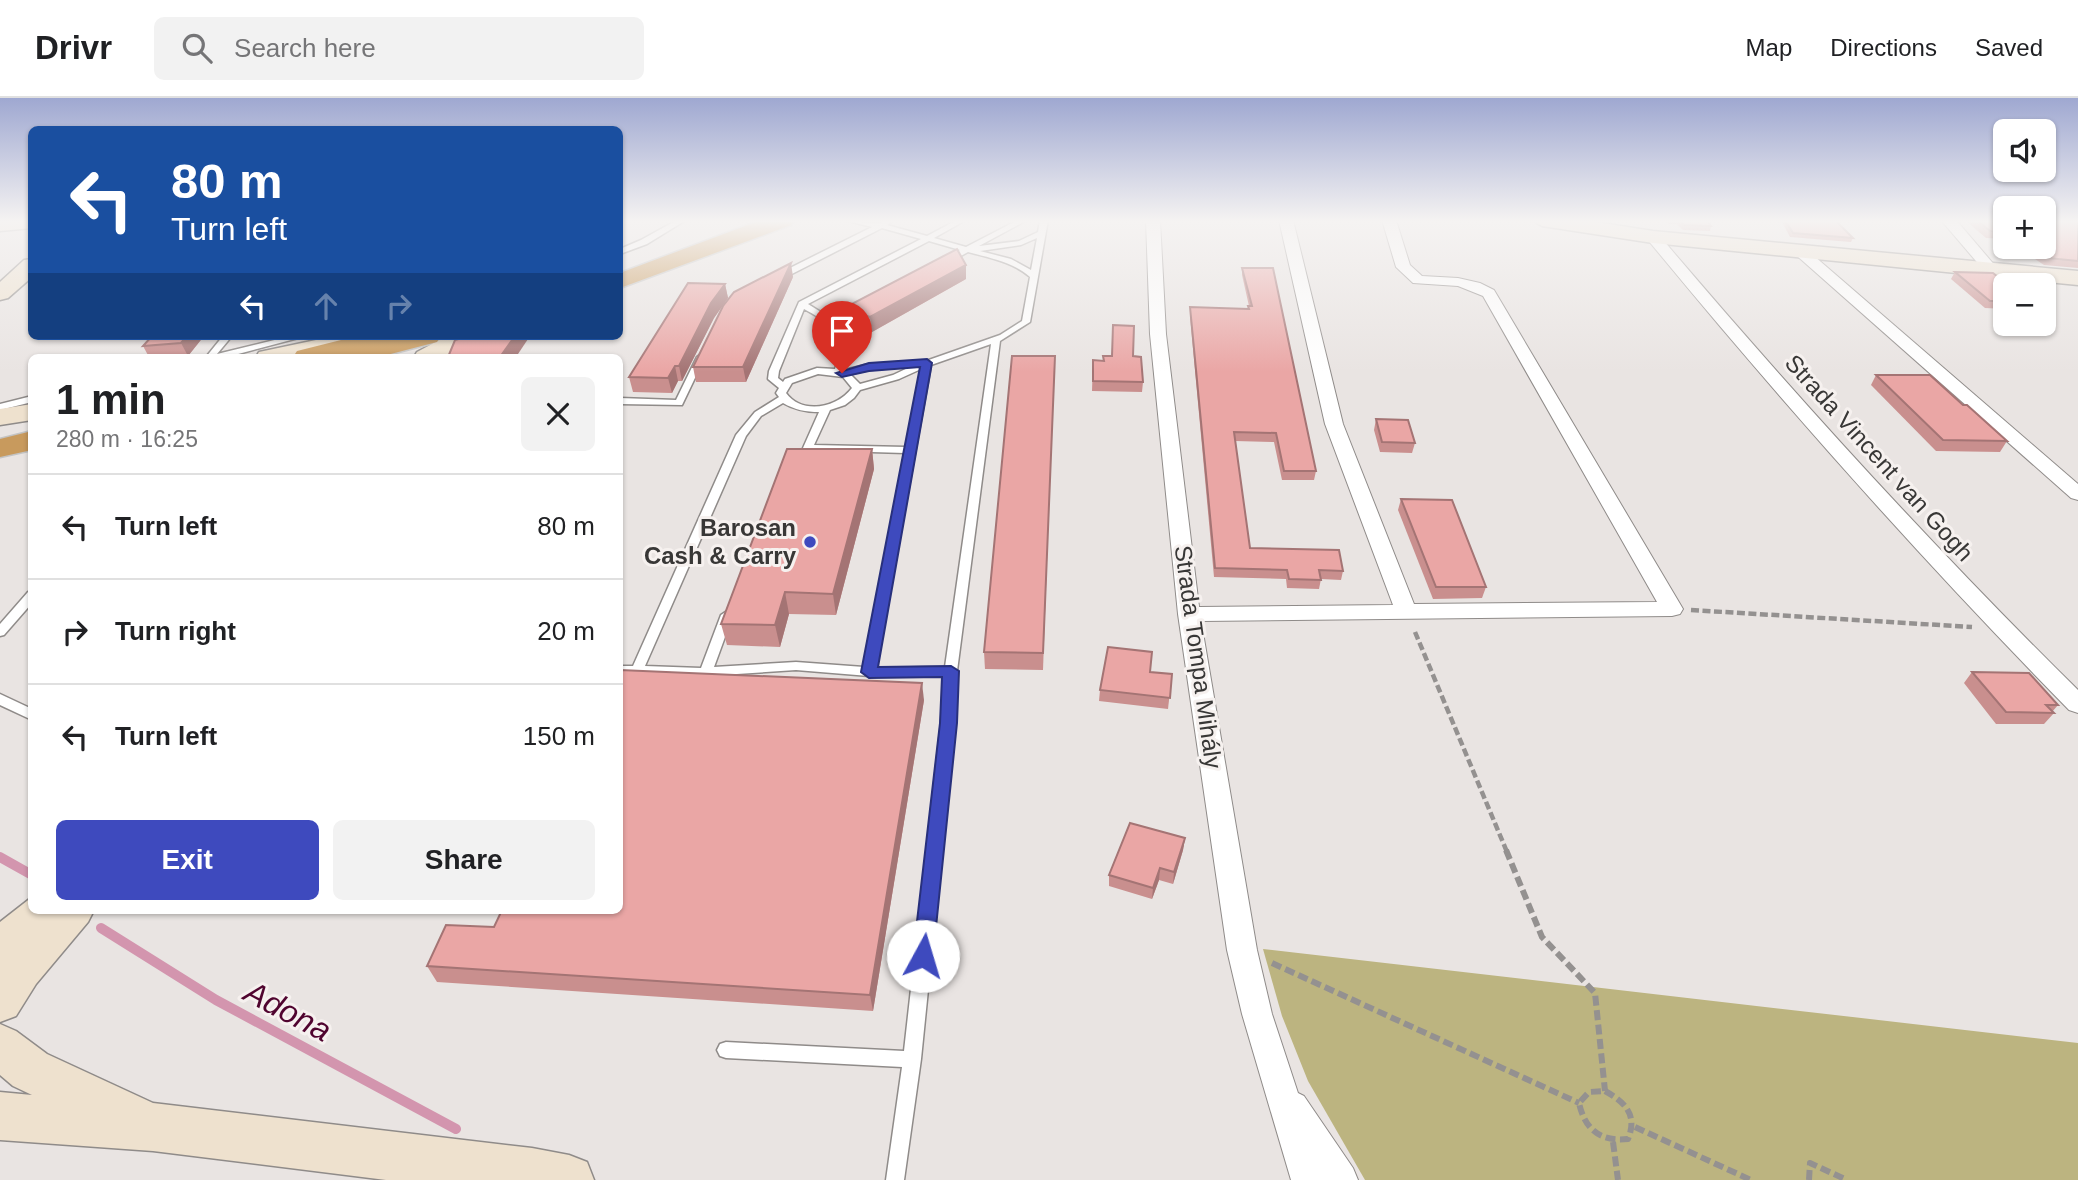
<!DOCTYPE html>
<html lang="en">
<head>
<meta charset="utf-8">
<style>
	body { margin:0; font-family:Helvetica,sans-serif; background:#f2f2f2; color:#202124; height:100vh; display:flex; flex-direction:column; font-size:26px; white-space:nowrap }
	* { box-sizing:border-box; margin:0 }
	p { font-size:23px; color:#757577 }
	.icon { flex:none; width:38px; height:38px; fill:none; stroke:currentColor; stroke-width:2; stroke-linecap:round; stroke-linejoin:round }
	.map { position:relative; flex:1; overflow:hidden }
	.sheet { position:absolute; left:28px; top:256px; width:595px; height:560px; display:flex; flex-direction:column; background:#fff; border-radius:10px; box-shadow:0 2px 5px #0004 }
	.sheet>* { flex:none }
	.banner { position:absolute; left:28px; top:28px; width:595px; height:214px; border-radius:10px; box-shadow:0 2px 5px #0004; background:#1a4fa0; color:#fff; overflow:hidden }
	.fabs { position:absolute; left:1993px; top:21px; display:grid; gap:14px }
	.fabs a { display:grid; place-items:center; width:63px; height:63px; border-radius:10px; background:#fff; box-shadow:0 2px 5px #0004; font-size:35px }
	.pin { position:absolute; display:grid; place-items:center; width:60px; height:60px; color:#fff; margin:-72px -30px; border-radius:50% 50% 50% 0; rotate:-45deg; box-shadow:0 0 7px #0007 }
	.pin .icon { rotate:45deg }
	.me { position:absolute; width:77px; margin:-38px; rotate:6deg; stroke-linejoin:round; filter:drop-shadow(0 0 5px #0008) }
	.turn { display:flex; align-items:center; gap:24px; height:147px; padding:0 28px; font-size:32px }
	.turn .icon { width:91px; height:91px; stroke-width:2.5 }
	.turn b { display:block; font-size:49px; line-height:60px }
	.lanes { display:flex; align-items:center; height:66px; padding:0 28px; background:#0003; justify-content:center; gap:35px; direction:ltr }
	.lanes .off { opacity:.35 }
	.round { display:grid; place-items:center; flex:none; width:74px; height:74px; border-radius:10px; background:#f2f2f2 }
	.overview { display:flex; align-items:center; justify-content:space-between; height:119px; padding:0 28px }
	h1 { font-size:42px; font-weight:600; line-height:52px }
	.cta { display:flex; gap:14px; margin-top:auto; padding:14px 28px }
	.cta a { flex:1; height:80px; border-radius:10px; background:#3e4abe; color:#fff; font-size:28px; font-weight:600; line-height:80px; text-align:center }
	.cta a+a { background:#f2f2f2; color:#202124 }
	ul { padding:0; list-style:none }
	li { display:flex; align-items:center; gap:21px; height:105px; padding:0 28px; border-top:2px solid #e0e0e0 }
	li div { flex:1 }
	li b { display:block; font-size:26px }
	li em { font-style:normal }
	header { display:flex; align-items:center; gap:42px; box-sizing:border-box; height:98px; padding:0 35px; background:#fff; border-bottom:2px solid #e0e0e0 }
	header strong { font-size:33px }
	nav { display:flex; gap:38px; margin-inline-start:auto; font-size:24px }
	.search { width:490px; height:63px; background:#f2f2f2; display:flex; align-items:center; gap:18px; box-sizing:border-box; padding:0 24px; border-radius:10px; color:#757577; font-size:26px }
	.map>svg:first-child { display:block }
	.green { fill:#bcb480 }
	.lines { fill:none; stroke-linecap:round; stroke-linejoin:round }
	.stream { stroke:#d395ae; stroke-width:10 }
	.lane-casing { stroke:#8f8b89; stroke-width:3 }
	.street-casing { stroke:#8f8b89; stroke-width:2 }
	.secondary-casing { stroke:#8f8b89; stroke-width:3 }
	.highway-casing { stroke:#c3c3c3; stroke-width:3 }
	.path-far1 { stroke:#949190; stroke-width:4.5; stroke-dasharray:8 3.5; stroke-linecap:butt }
	.path { stroke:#949190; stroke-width:6; stroke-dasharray:10 4.5; stroke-linecap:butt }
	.lane { fill:#fff; fill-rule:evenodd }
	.street { fill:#fff; fill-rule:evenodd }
	.secondary { fill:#eee1ce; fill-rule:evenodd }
	.highway { fill:#c89a5d; fill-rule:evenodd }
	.wall { fill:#c98f8e }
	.shaded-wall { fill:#a47474 }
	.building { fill:#eaa6a5; stroke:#a47474; stroke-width:2 }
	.route { fill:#3e4abe; stroke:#28307c; stroke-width:2 }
	.poi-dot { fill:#3e4abe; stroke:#f6f1ef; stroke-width:2.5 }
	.labels { text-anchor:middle; stroke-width:6; stroke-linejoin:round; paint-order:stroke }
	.street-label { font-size:24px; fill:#383736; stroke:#f6f1ef }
	.poi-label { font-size:24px; font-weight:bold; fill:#383736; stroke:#f6f1ef; text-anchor:end }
	.near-water-label { font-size:32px; font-style:italic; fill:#50042f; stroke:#f6f1ef }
</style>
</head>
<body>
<header>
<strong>Drivr</strong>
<div class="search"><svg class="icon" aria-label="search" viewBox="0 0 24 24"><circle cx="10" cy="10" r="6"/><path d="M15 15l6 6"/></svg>Search here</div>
<nav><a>Map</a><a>Directions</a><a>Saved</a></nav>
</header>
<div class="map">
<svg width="2078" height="1082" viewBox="0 0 2078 1082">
	<rect width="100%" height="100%" fill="#e9e4e2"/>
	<path class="green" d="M1263,851L2078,945V1082H1365L1308,983L1282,918Z"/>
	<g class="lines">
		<g class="stream">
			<path d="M0,759L32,777"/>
			<path d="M101,830L216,902L456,1031"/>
		</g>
		<defs>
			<g id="lane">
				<path d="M677,122H686L647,146L620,156V151L641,142Z"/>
				<path d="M844,122C854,122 865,126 876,125C882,125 888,122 894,122L887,127L927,138L957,122H966L934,140L966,149L1018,122H1027L979,148L1019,143L1038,134L1040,122H1048L1030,224L1000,243L957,573L955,625L921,961L904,1082H886L902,969L726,960L720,958L717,952L720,946L726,944L904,953L941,625L944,577L869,578L796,572L706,578L620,576V568H633L736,337L755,314L779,299L776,295L779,290L768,281L769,273L799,204L921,141L882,130L782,181H776V177L872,129ZM1037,140L1031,172L1011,161L980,153L1021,147ZM929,143L960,152L944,160V164H950L968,154C990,160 1013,164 1030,179L1022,223L1000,237L923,264L869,266L844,272C851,253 852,239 837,225L864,209L857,207L832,221L808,206ZM804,211C833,227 848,236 835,271L817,270L785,281L783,284L778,280L779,273ZM991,246L945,569L876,570L931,267ZM912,268L893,277L860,286L850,276L869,272ZM921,271L906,349L814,347L830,312L845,307L854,300L860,292L899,281ZM818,276L843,279L852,290C837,310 802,317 786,295L792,285ZM783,305C795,312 806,314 819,314L803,350L804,352L905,355L864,569L796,564L714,569L733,517L727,513L721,517L701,570L645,568L746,338L761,318Z"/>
				<path d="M223,238H232L217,256L291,238H306L227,259H206Z"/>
				<path d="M701,256L705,259L682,307L620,306V300L676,302L697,259Z"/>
				<path d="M32,298V304L0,312V306Z"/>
				<path d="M32,493V505L4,537L0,538V526L28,494Z"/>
				<path d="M0,596L32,611V622L0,607Z"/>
			</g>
			<g id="street">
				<path d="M1146,122H1160L1166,236L1199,509L1393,507L1325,326L1279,122H1293L1343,326L1414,506L1657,504L1483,198L1458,188L1413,185L1396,169L1382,122H1396L1410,167L1422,178L1458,180L1480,185L1494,192L1683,511L1680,516L1672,518L1201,523L1257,852L1272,916L1298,995L1304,998L1353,1070L1358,1082H1291L1242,916L1227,852L1178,516L1150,236Z"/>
				<path d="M1941,122H1956L1997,170L1999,173L1997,176H1987Z"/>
				<path d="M1653,135L1658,136C1792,294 1930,446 2078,592V615L2069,612C1922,462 1782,305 1648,142V136Z"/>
				<path d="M1801,150L1806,151L2078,386V402L2071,400L1796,157V151Z"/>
			</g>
			<g id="secondary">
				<path d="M0,122H32V130L0,133Z"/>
				<path d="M1532,122H1583L1653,133L2078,173V187L1653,145L1542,128Z"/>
				<path d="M32,161V179L8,200L0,202V184L24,162Z"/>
				<path d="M335,238H382L378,243L303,259H256L259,254Z"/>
				<path d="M447,238H481L477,243L443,259H414L417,254Z"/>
				<path d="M32,306V322L0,327V311Z"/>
				<path d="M32,799V812H94L88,824L36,886L16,918L0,924V824Z"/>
				<path d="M0,926L16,933L47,956L153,1005L532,1050L569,1057L587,1064L594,1082H386L153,1053L0,1042V994L32,997L13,988L0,977Z"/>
			</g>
			<g id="highway">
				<path d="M761,122H794L791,127L620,190V175Z"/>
				<path d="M357,238H441L437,244L379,259H356L353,256L340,259H293L297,253Z"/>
				<path d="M32,333V352L0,359V341Z"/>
			</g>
		</defs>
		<use href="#lane" class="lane-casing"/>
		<use href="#street" class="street-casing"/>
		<use href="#secondary" class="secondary-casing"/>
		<use href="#highway" class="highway-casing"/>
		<g class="path-far1">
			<path d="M1691,512L1972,529"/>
			<path d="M1415,534L1507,754"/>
		</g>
		<g class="path">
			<path d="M1506,752L1542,839L1595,895L1605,993"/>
			<path d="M1272,865L1579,1005"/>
			<path d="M1605,993C1625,1004 1638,1017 1628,1041C1601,1044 1585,1032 1579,1005L1589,994Z"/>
			<path d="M1635,1029L1751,1082"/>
			<path d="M1613,1044L1618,1082"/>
			<path d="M1809,1082L1810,1065L1847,1082"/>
		</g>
		<use href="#lane" class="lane"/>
		<use href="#street" class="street"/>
		<use href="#secondary" class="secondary"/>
		<use href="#highway" class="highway"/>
	</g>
	<g class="wall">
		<path d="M1665,122H1707L1711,128L1710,133L1683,132L1677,126H1669Z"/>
		<path d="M1781,122H1835L1853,140L1851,144L1790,139Z"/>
		<path d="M1965,122H2006V141L1986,140Z"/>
		<path d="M2078,122V170L2044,167L2017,149H2044Z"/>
		<path d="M1242,170L1316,373L1314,382H1282L1274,344L1235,343L1250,450L1343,473L1341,482L1321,481L1319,491L1287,490L1286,481L1214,479L1190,218V209L1248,211L1249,208L1242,177Z"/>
		<path d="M1955,174L2006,187V211L1985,210L1951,181Z"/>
		<path d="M793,179L746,284H696L693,269Z"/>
		<path d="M966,181L872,234L846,224L844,210Z"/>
		<path d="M725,186L728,200L714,220L682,283H678L672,295L633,294L629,279Z"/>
		<path d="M152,238H204L188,258L149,259L143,248Z"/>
		<path d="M1133,258L1143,284L1142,294L1092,293L1093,262L1103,263Z"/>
		<path d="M1054,273L1043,572L985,571L984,554Z"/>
		<path d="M1876,277L1963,307L2007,343L2000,354L1936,353L1871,287Z"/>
		<path d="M1376,321L1415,345L1412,355L1380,354L1374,332Z"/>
		<path d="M872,351L874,371L836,517L789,516L780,549L727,547L721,526Z"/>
		<path d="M1401,401L1486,489L1482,500L1433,501L1398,412Z"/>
		<path d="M1150,574L1172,576L1168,611L1099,603L1100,592Z"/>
		<path d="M1972,574L2058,607L2052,614L2054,615L2044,626H1996L1964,585Z"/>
		<path d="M924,602L873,913L437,884L427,868L494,829Z"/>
		<path d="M1185,740L1183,752L1173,786L1159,782L1152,801L1109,788V777Z"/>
	</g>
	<g class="shaded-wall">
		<path d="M791,165L793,179L746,284L743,269Z"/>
		<path d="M966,167V181L872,234L870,219Z"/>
		<path d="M725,186L728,200L714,220L682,283L679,268L711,205Z"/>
		<path d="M187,238H204L188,258L181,245Z"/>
		<path d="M515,238H530L516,259H500Z"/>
		<path d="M675,268L678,283L672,295L668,280Z"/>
		<path d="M872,351L874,371L836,517L833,496Z"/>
		<path d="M785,494L789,516L780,549L775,527Z"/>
		<path d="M922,585L924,602L873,913L870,897Z"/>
		<path d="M1185,740L1183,752L1173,786L1174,774Z"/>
		<path d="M1160,770L1159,782L1152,801L1153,790Z"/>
	</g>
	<g class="building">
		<path d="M1680,122H1707L1711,128L1684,127Z"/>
		<path d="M1785,122H1835L1853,140L1793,135Z"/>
		<path d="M1977,122H2006V134L1990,133Z"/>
		<path d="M2044,122H2078V163L2048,160L2031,149H2044Z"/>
		<path d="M957,151L966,167L870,219L844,210Z"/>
		<path d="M791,165L743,269H693L723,208L734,194Z"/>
		<path d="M1242,170H1273L1316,373H1284L1276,335L1234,334L1250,450L1339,452L1343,473L1319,472L1321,482L1289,481L1287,472L1215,470L1190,209L1249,211L1248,208H1252Z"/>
		<path d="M1955,174L1993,175L2008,187H2006V203H1990Z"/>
		<path d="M688,185L725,186L711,205L679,268H675L668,280L629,279Z"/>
		<path d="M1113,227L1134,228L1133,258L1141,259L1143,284L1093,283V262L1104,263L1103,258H1112Z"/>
		<path d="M152,238H187L181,245L143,248Z"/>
		<path d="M469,238H515L500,259H448L455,242Z"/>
		<path d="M1012,258H1055L1043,555L984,554Z"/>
		<path d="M1876,277H1930L1963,307H1967L2007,343L1943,342Z"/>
		<path d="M1376,321L1408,322L1415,345L1382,344Z"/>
		<path d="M787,351H872L833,496L785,494L775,527L721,526Z"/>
		<path d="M1401,401L1452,402L1486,489H1436Z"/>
		<path d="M1108,549L1152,554L1150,574L1172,576L1170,600L1100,592Z"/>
		<path d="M620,572L922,585L870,897L427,868L446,827L494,829L502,812H620Z"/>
		<path d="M1972,574L2029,575L2058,607H2046L2054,615L2006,614Z"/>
		<path d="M1130,725L1185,740L1174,774L1160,770L1153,790L1109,777Z"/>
	</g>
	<linearGradient id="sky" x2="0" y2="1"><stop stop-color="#9fa8d1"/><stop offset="0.45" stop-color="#f5f3f2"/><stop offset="1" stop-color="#f5f3f2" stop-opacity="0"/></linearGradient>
	<rect width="2078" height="274" fill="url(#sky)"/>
	<path class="route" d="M927,261L932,265L878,569L951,568L959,573L957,625L933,858L930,864L923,867L916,864L913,858L940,625L942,579L869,580L861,574L920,269L869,273L842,279L836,275L869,265Z"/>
	<circle class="poi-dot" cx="810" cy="444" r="7"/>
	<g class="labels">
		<g class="street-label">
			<text transform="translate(1879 360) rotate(48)" y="8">Strada Vincent van Gogh</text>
			<text transform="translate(1198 559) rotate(82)" y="8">Strada Tompa Mihály</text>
		</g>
		<g class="poi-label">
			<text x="796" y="438">Barosan<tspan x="796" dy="28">Cash &amp; Carry</tspan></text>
		</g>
		<g class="near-water-label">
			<text transform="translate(288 913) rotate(28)" y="11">Adona</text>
		</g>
	</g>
</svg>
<div class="fabs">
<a><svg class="icon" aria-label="sound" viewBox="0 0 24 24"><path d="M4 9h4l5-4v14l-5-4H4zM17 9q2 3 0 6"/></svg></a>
<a>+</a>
<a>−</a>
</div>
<div class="pin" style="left:842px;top:275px;background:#d93025"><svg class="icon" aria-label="arrive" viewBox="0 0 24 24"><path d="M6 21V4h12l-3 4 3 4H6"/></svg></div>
<svg class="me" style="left:923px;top:858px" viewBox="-20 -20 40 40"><circle r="19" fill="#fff"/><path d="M0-13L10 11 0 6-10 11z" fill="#3e4abe"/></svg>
<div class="banner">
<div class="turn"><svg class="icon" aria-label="left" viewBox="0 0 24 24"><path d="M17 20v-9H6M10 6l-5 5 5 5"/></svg><div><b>80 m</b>Turn left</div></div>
<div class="lanes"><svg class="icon" aria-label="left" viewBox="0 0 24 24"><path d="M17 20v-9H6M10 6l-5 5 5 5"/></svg><svg class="icon off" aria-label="ahead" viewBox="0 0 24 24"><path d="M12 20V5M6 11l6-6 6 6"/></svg><svg class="icon off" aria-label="right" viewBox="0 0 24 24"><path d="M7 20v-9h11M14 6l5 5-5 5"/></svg></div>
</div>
<section class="sheet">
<div class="overview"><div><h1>1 min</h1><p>280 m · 16:25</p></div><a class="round"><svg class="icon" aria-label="close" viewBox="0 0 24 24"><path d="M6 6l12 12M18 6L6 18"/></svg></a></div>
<ul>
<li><svg class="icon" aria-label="left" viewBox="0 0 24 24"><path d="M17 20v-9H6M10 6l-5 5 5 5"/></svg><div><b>Turn left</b></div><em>80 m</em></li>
<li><svg class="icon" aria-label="right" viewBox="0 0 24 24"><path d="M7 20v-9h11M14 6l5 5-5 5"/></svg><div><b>Turn right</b></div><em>20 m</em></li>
<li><svg class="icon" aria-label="left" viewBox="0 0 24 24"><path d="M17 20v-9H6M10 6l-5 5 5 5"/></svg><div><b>Turn left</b></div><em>150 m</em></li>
</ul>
<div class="cta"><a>Exit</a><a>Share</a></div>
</section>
</div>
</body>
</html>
